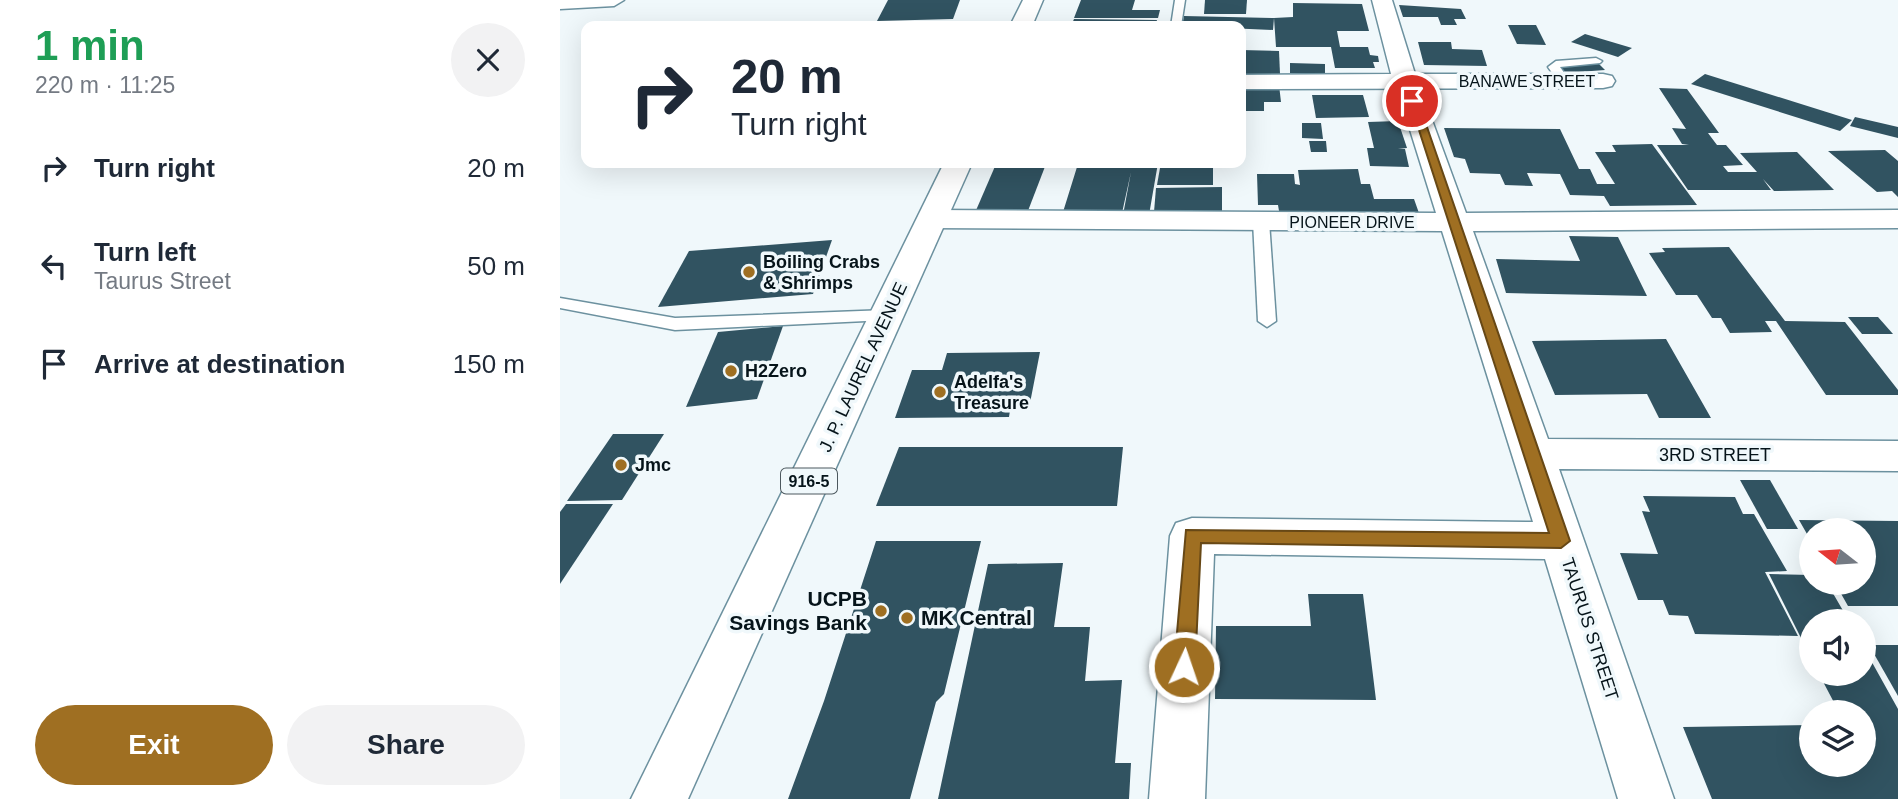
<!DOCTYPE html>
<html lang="en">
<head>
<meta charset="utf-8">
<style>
	body { margin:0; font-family:Arial,sans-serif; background:#f2f2f3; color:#1f2937; height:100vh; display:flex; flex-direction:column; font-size:26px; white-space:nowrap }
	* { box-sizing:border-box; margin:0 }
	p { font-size:23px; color:#747a83 }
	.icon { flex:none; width:38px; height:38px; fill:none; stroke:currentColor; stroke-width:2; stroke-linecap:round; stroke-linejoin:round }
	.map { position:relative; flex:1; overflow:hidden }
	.sheet { display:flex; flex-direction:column; background:#fff; width:560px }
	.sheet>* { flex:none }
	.guide { position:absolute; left:21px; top:21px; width:665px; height:147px; border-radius:14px; box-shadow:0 7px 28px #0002; background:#fff; color:#1f2937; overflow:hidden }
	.needle { width:46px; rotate:287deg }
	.tools { position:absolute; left:1239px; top:518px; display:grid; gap:14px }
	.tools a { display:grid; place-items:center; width:77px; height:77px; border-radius:50%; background:#fff; box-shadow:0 7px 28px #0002; font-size:35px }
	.pin { position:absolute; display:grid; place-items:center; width:60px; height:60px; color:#fff; margin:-30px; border:4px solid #fff; border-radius:50%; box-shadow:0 2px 7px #0007 }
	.me { position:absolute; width:77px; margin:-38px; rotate:3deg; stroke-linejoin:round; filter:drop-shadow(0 0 5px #0008) }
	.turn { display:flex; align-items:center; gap:24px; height:147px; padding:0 35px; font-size:32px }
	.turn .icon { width:91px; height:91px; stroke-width:2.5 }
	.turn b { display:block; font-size:49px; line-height:60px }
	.round { display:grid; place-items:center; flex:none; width:74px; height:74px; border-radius:37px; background:#f2f2f3 }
	.summary { display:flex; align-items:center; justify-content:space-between; height:119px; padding:0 35px }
	h1 { font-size:42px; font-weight:800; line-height:52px; color:#1e9e55 }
	.primary-button { display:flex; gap:14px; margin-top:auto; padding:14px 35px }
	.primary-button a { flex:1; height:80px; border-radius:42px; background:#9f6f22; color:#fff; font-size:28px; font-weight:800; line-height:80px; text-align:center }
	.primary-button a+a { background:#f2f2f3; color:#1f2937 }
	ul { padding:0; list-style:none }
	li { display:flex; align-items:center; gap:21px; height:98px; padding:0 35px }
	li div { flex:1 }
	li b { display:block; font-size:26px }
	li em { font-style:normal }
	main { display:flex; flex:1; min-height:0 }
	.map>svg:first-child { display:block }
	.building { fill:#315361 }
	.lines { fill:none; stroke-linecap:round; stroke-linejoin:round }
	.service-casing { stroke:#6c919f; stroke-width:3 }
	.minor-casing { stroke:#6c919f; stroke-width:3 }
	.primary-casing { stroke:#6c919f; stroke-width:3 }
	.service { fill:#fff; fill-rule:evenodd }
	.minor { fill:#fff; fill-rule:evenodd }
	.primary { fill:#fff; fill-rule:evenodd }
	.route { fill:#9f6f22; stroke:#674816; stroke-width:2 }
	.poi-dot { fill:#9f6f22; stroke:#f0f8fb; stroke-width:2.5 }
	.labels { text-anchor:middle; stroke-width:7; stroke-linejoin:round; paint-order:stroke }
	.far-street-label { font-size:16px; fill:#06141a; stroke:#f0f8fb }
	.shield { fill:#f0f8fb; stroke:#4c585e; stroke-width:2 }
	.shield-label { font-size:16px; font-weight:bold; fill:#06141a }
	.poi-label { font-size:18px; font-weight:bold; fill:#06141a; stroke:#f0f8fb; text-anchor:start }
	.street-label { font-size:18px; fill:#06141a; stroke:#f0f8fb }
	.near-poi-label { font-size:21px; font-weight:bold; fill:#06141a; stroke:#f0f8fb; text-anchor:end }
</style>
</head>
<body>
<main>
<section class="sheet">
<div class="summary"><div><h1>1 min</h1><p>220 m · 11:25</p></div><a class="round"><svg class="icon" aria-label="close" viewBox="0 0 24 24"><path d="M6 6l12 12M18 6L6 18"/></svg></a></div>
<ul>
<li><svg class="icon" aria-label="right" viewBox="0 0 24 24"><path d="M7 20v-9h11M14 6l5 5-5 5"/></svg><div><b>Turn right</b></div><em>20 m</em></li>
<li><svg class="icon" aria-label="left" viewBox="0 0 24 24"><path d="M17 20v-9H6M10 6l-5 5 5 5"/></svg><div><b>Turn left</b><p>Taurus Street</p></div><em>50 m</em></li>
<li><svg class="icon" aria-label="arrive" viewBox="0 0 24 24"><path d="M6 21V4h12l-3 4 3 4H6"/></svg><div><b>Arrive at destination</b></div><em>150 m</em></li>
</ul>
<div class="primary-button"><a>Exit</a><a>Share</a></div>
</section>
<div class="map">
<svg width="1338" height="799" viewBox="0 0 1338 799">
	<rect width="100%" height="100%" fill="#f0f8fb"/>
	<g class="building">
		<path d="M328,0H400L393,19L317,21Z"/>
		<path d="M521,0H575L572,10H600L598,18H514Z"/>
		<path d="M645,0H687L686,14H644Z"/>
		<path d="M733,3L802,4L809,31H777L780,47H808L810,55L818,56L819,62H813L815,68H775L771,47H716L714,18L733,17Z"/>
		<path d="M839,5L901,9L906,19H894L897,25H881L878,17H843Z"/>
		<path d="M624,16L714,18L713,30L622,26Z"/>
		<path d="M514,19L597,20L595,26H511Z"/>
		<path d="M948,25H976L986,45L957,44Z"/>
		<path d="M1025,34L1072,48L1058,57L1011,42Z"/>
		<path d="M858,42H891L892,49L922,50L927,66L864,65Z"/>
		<path d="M681,50L719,51L720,74H681Z"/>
		<path d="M730,63L765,64V74L730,73Z"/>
		<path d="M1039,64L1045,70L1005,73L1000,66Z"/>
		<path d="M1145,74L1292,120L1280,131L1131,84Z"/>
		<path d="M719,85L721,102H704V111H681V86Z"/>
		<path d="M1099,88L1127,89L1159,133H1148L1157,145H1166L1183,165L1163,166L1168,172H1197L1180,153L1237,152L1274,190L1214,191L1203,179L1211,190H1128L1097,145H1129L1122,144L1112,128L1126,129Z"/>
		<path d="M752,95H803L809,117L756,118Z"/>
		<path d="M1295,117L1338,127V138L1290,126Z"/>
		<path d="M838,121L847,148L838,149H845L849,167L810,166L807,148H814L808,122Z"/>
		<path d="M742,123H761L763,139L742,138Z"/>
		<path d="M884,128L1000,129L1019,169H1030L1037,184H1055L1035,152H1056L1052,145L1092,144L1137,205L1050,206L1044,196L1010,195L1000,174L967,173L973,186L945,185L940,174L910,173L905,159L894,157Z"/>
		<path d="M749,141H766L767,152H751Z"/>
		<path d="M1325,150L1338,161V197L1332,191L1317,192L1268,151Z"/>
		<path d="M574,163H598L589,215H563L571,172L562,213L503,212L517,167L573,168Z"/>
		<path d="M436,164H486L466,216L414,215Z"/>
		<path d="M600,168H653V185H597Z"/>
		<path d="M798,169L801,184H810L814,199H854L860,216L720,217L718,205H698L697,174H734L735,184L740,185L738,170Z"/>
		<path d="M662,187V212H594L596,188Z"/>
		<path d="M1009,236L1058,237L1087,296L946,293L936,259L1020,261Z"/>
		<path d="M272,240L253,294L98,307L129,251Z"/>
		<path d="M1169,247L1225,321L1285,322L1338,390V395H1266L1216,321H1205L1212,332L1170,333L1161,318H1152L1137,295H1116L1089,253L1105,252L1102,248Z"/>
		<path d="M1288,317H1318L1333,334H1302Z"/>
		<path d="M223,326L197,399L126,407L158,332Z"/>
		<path d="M1106,339L1151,418H1099L1087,394L995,395L972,341Z"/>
		<path d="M480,352L470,403L451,404L449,417L335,418L352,370H382L387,353Z"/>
		<path d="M53,434H104L62,500L7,501Z"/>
		<path d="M339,447H563L557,506H316Z"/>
		<path d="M1180,480H1210L1238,529H1207Z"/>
		<path d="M1083,496L1175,497L1183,514H1194L1227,571L1205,572L1238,636L1135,634L1128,616L1109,615L1103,600H1078L1060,553L1098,554L1082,511L1090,512Z"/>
		<path d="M6,504H53L0,584V512Z"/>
		<path d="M1239,520L1338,521V606H1288L1275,583H1304V530H1251V541Z"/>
		<path d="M316,541H421L384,694L376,702L350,799H228L264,701Z"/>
		<path d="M503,563L494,627H530L525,681L562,680L555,763H571L569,799H378L428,564Z"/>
		<path d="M1209,574L1251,575V583H1267L1289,621H1251V658Z"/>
		<path d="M748,594H803L816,700L655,699L656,626H751Z"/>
		<path d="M1309,645H1338V696Z"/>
		<path d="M1304,648L1338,709V799H1152L1123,727L1251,725V765H1304V712H1279L1259,674H1304Z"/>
	</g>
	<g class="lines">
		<defs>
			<g id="service">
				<path d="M615,0H625L621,26H611Z"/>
				<path d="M1036,58L1042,61L1040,63L1000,67L1010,81L1004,85L1000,84L988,67L996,61Z"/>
				<path d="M701,216L709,221L716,321L707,327L698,321L693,221Z"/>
				<path d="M0,298L115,318L327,310L336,315L327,320L115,330L0,308Z"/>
			</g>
			<g id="minor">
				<path d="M0,0H64L54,6L0,9Z"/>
				<path d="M812,0H832L855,74H1043L1052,76L1055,81L1052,86L1043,88L681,89V75L831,74Z"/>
				<path d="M853,94L862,96L865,101L906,213L1338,210V228L913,231L988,439L1338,441V471L999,469L1114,799H1058L985,559L654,554L645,799H589L610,536L616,523L632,518L973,522L882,231L372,228L361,225L357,219L361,213L372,210L876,213L841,101L844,96Z"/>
			</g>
			<g id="primary">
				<path d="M463,0H483L472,26H450Z"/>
				<path d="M384,163H412L128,799H71Z"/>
			</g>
		</defs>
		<use href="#service" class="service-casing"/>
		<use href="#minor" class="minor-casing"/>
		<use href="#primary" class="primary-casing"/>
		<use href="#service" class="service"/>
		<use href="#minor" class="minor"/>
		<use href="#primary" class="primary"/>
	</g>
	<path class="route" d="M849,99L858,101L1010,541L1001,548L641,543L635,667L632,674L624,677L617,674L614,667L626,530L989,533Z"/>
	<g class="poi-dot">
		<circle cx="189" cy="272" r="7"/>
		<circle cx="171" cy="371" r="7"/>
		<circle cx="380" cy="392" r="7"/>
		<circle cx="61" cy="465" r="7"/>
		<circle cx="321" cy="611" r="7"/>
		<circle cx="347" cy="618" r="7"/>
	</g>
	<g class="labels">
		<g class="far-street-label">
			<text x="967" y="87">BANAWE STREET</text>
			<text x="792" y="228">PIONEER DRIVE</text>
		</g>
		<rect class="shield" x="221" y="468.5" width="56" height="25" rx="5"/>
		<g class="shield-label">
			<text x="249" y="487">916-5</text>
		</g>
		<g class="poi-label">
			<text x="203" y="268">Boiling Crabs<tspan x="203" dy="21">&amp; Shrimps</tspan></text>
			<text x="185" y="377">H2Zero</text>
			<text x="394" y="388">Adelfa's<tspan x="394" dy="21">Treasure</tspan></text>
			<text x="75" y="471">Jmc</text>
		</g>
		<g class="street-label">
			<text transform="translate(303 367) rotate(-65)" y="6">J. P. LAUREL AVENUE</text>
			<text x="1155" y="461">3RD STREET</text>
			<text transform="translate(1030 629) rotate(72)" y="6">TAURUS STREET</text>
		</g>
		<g class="near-poi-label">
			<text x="307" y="606">UCPB<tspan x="307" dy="24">Savings Bank</tspan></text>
			<text x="361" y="625" text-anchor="start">MK Central</text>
		</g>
	</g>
</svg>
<div class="tools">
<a><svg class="needle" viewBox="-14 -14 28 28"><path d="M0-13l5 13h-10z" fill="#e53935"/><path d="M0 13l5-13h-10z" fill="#747a83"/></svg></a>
<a><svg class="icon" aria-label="sound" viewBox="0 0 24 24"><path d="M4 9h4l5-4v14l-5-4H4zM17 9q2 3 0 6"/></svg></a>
<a><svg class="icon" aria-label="layers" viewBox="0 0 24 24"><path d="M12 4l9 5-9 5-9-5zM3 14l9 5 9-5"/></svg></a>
</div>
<div class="pin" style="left:852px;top:101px;background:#d93025"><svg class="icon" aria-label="arrive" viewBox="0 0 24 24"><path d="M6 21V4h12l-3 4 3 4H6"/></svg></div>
<svg class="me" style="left:624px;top:667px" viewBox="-20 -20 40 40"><circle r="17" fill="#9f6f22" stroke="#fff" stroke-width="3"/><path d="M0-11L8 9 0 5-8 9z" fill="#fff"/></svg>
<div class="guide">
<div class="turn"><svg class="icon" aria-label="right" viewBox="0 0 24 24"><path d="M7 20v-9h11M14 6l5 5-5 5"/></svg><div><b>20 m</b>Turn right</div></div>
</div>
</div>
</main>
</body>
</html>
